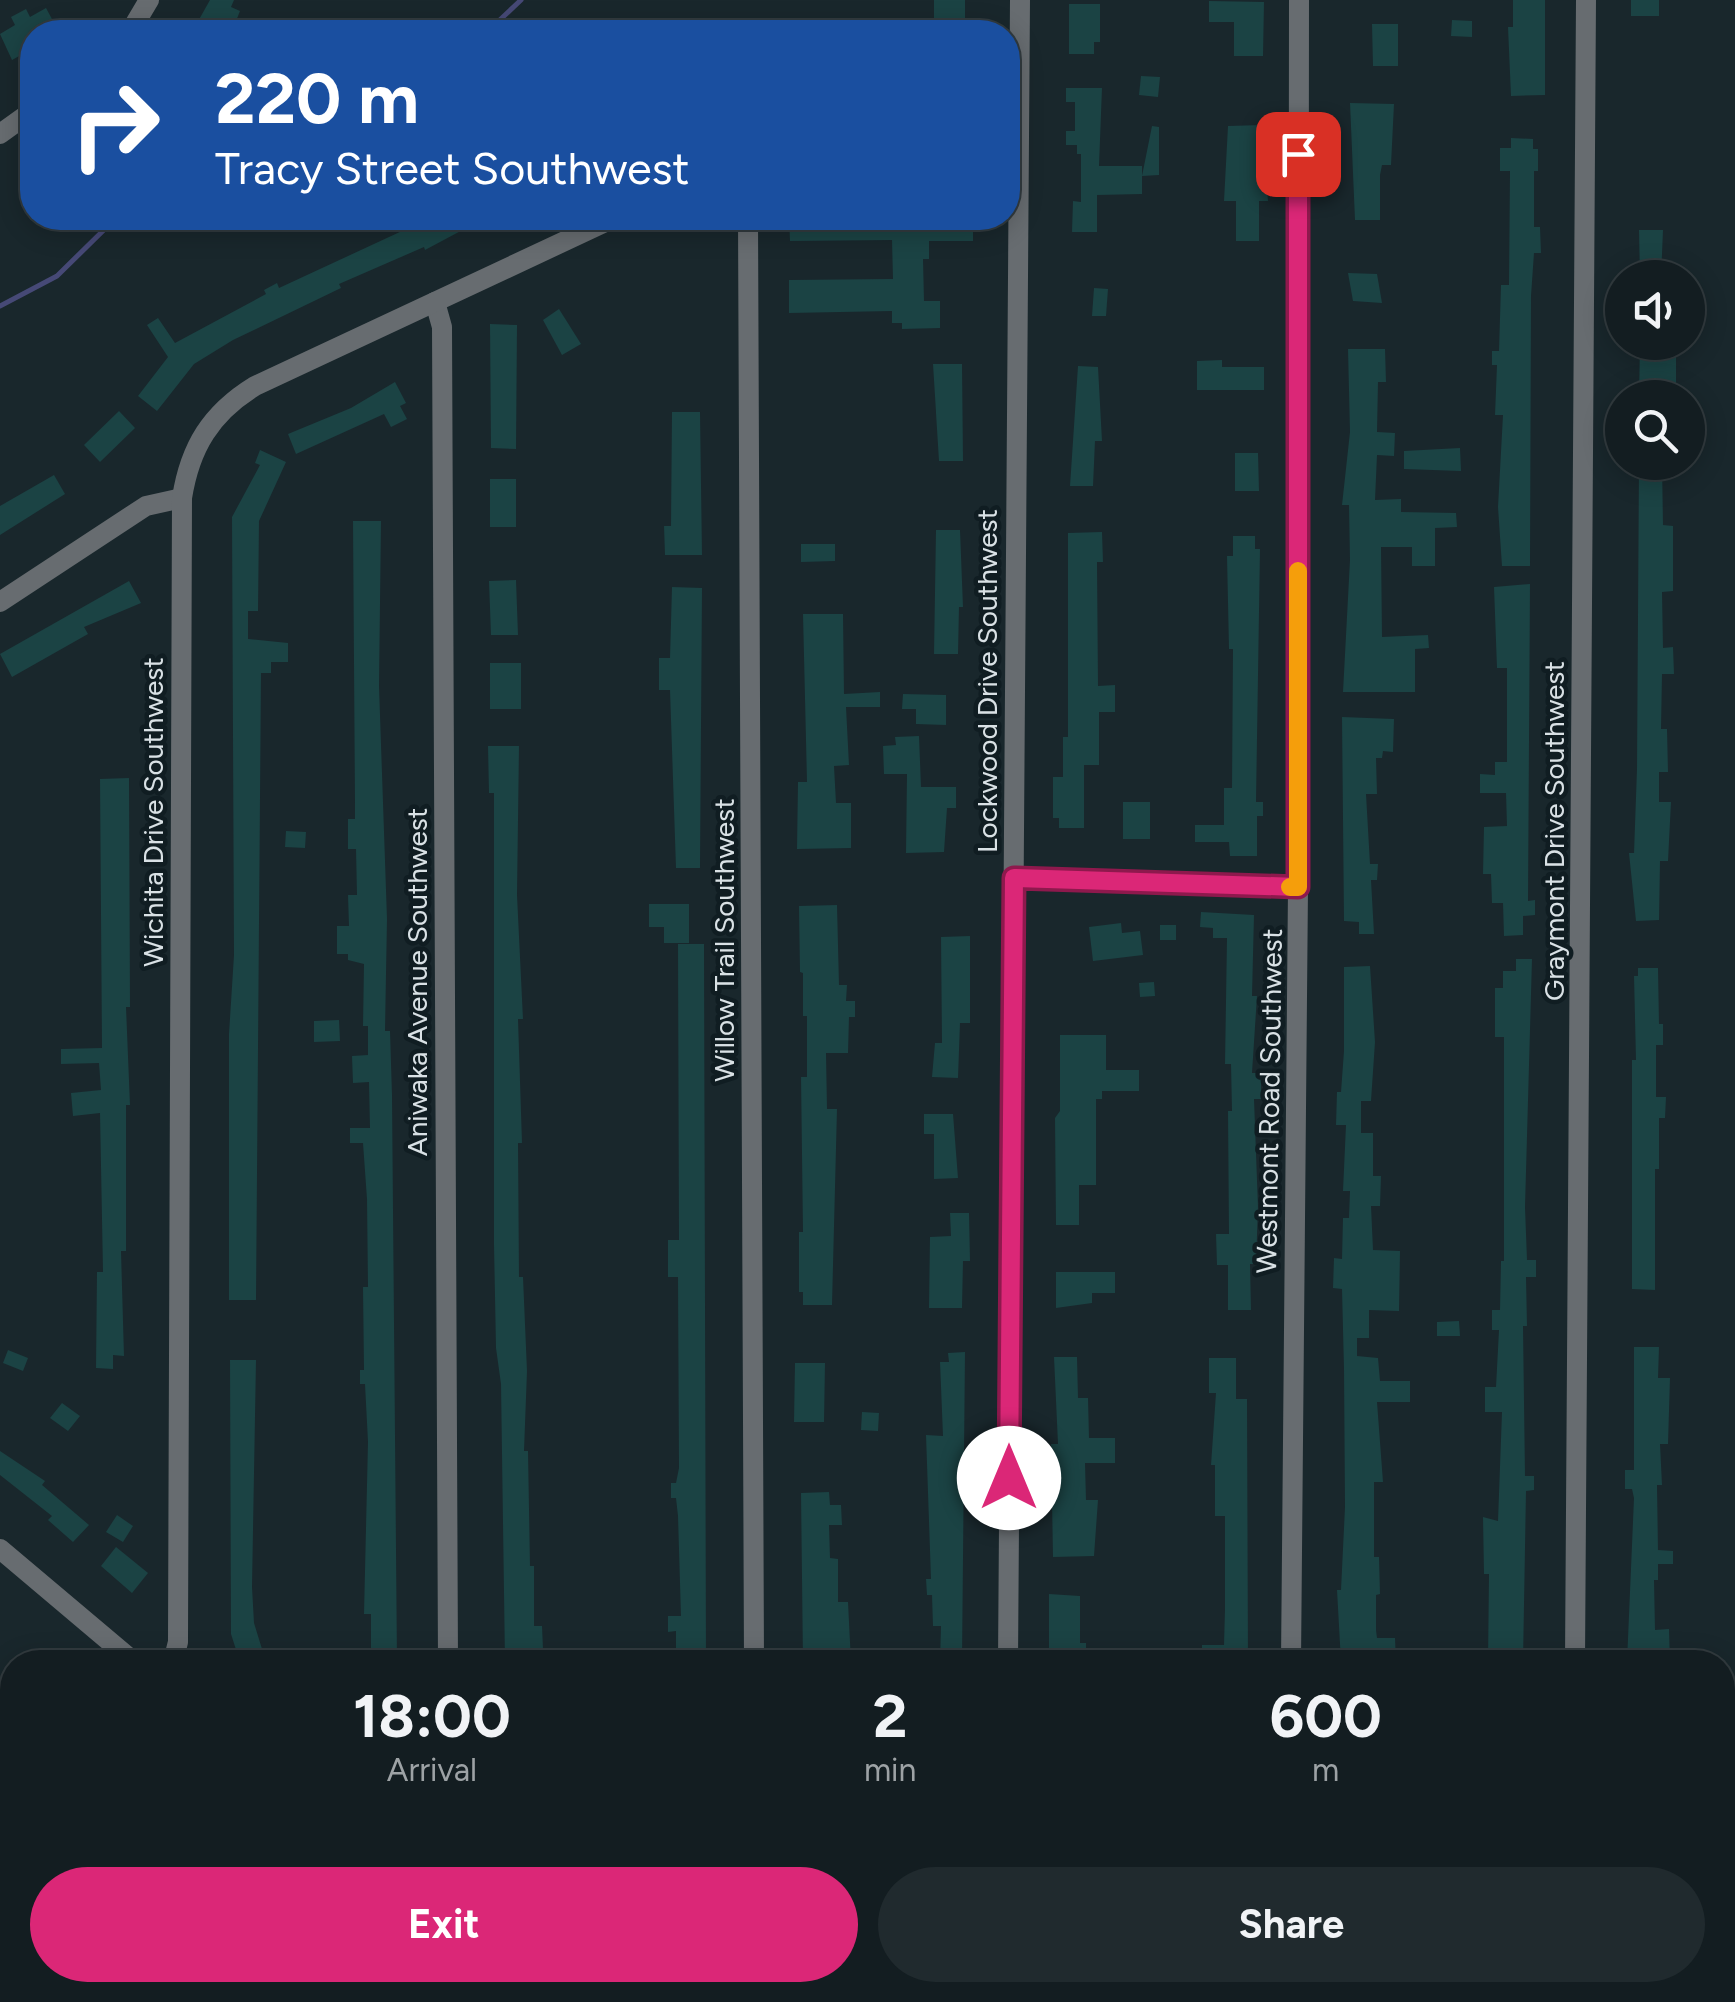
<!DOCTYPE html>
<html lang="en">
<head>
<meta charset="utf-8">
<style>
	body { margin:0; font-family:Figtree,sans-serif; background:#202a2e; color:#f1f3f6; height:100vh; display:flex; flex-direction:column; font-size:38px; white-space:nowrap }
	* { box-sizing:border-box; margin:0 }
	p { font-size:32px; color:#9da2a5 }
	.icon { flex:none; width:55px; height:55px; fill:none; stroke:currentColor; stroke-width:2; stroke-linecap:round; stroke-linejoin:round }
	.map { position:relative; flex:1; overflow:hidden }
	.details { position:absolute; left:0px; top:1650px; width:1735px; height:352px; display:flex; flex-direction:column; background:#131d21; border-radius:40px 40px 0 0; box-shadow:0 5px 25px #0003,0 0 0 2px #323b3f }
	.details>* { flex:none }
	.banner { position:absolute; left:20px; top:20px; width:1000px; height:210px; border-radius:40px; box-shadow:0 5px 25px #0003,0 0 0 2px #323b3f; background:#1a4fa0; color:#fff; overflow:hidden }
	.tools { position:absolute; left:1605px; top:260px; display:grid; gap:20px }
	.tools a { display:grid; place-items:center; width:100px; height:100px; border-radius:50%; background:#131d21; box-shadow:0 5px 25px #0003,0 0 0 2px #323b3f; font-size:50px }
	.pin { position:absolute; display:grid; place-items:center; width:85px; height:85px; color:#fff; margin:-42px; border-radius:20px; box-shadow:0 5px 15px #0006 }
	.me { position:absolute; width:110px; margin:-55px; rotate:0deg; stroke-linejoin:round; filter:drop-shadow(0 0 8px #0008) }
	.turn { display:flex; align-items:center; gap:35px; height:210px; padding:0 30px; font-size:45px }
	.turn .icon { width:130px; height:130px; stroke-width:2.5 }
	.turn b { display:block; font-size:70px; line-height:85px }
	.eta { display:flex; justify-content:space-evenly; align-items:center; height:170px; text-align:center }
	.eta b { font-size:60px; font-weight:700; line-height:70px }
	.button { display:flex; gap:20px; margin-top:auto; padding:20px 30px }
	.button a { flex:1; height:115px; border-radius:60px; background:#db2777; color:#fff; font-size:40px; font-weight:700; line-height:115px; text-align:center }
	.button a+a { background:#202a2e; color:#f1f3f6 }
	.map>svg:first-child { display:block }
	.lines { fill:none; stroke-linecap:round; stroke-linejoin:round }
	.stream { stroke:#464976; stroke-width:5 }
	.building { fill:#1b4344 }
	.street { stroke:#676c70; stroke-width:20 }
	.route-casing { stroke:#8e194d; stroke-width:25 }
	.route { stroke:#db2777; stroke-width:18 }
	.slow { stroke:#f59e0b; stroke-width:18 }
	.labels { text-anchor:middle; stroke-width:9; stroke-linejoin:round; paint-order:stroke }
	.street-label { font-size:28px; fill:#d9e1e5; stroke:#101d22 }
</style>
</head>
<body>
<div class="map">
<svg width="1735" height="2002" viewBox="0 0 1735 2002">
	<rect width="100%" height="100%" fill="#19272c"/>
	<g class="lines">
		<g class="stream">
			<path d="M487,32L521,0"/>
			<path d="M0,306L57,276L116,218"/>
		</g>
	</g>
	<g class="building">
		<path d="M210,0H234L231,7L240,11L232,31L192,32Z"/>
		<rect x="934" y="0" width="31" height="32"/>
		<path d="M1513,0H1545V95L1511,96L1508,27H1513Z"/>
		<rect x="1631" y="0" width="28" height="16"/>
		<path d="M1209,1L1264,2L1263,56H1234V22H1209Z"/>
		<path d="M1069,4H1100V42H1094V54H1069Z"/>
		<path d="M46,8L59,32H32V49L12,60L0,34L15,25L11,17L26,9L30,17Z"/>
		<path d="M1452,20L1472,21V37L1451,36Z"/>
		<path d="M1372,24H1398V66H1373Z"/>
		<path d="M1141,76L1160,77L1158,97L1139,95Z"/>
		<path d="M1066,88H1102L1099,166H1142V194L1097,195V232H1072L1073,201L1081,202V154H1077V145H1066V131H1075V102H1066Z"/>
		<path d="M1350,103L1394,104L1391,165H1382L1380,175V220H1355Z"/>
		<path d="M1262,125L1268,201H1259V241H1236V201H1224L1228,126Z"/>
		<path d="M1152,126L1159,127V175L1142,176Z"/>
		<path d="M1511,138L1533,139V149H1538V171H1534V227H1540L1541,253H1534L1531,296L1530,566H1502L1498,507L1503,415H1495L1497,365H1492V351H1499L1501,285H1509L1510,171H1500V148H1511Z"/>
		<path d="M430,218H485L425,250L424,247L339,284L341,288L233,340L194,364L157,411L138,396L168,357L147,325L158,318L175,343L266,294L264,290L277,283L279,288Z"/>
		<path d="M789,218H973V241H929V259H923L924,301H940V328L902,329V323H892V311L789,313V280L893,279L892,240L790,241Z"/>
		<path d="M1639,230H1663L1661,278H1640Z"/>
		<path d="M1348,273L1377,274L1382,303L1353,301Z"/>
		<path d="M1094,288L1108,289L1106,316H1092Z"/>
		<path d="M559,309L581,344L562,355L543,320Z"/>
		<path d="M490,324L517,325L516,449L491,448Z"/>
		<path d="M1640,342H1676V398H1639Z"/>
		<path d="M1348,349H1385L1386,382H1378L1377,432L1395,433L1394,456L1377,455L1375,500L1401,499V512L1456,513L1457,527L1435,528V566H1412V547H1381L1382,637L1428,635L1429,648L1415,649V692H1343L1350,560L1349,505H1342L1350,432Z"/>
		<path d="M1222,360V367H1264V390H1197V361Z"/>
		<path d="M933,364H962L963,461H939Z"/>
		<path d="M1078,366L1098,367L1102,441H1095L1093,486H1070Z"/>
		<path d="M395,382L406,403L400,406L407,419L391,427L384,414L296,454L288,434L351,408Z"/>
		<path d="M119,411L135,428L100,462L84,445Z"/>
		<path d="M672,412H700L702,555H665L664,526H671Z"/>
		<path d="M1460,448L1461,471L1404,469V451Z"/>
		<path d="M260,450L286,462L259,521L258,611H248V639L288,643V662H271V673H261L256,1300H229V1034L234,955L232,517L260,465L255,463Z"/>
		<path d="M1235,453H1258L1259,491H1235Z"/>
		<path d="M1639,462H1662L1663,525L1673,526V591L1662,592L1663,648L1673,647L1674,674H1662L1661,729H1667L1668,772H1659V802H1671L1668,861H1660L1659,920L1636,921L1629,853H1634L1637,769Z"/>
		<path d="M54,475L65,494L0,535V506Z"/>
		<rect x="490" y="479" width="26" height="48"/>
		<path d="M353,521H381L379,686L387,919L385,1031H390L392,1095L397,1662H371V1614H364L368,1442L365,1384H360V1370H364L363,1287H368L367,1199L363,1143H350V1128H370L369,1082L353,1083L352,1056L368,1055V1026H363L364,964L348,960V954H337V926H349L348,895H357L356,849H348V819H355V804Z"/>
		<path d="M936,530H960L963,607H959L958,654H934Z"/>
		<path d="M1102,532L1103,562H1097L1098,686L1115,685V712H1099V765H1084V828H1059V818H1053V777H1063V737H1068V533Z"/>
		<path d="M1233,536H1255V549H1260L1256,802H1263V816H1257V856H1230L1229,842H1195V825H1224V788H1232L1233,649H1229L1227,556H1233Z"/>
		<path d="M801,544H835V561L801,562Z"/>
		<path d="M516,580L518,635H491L489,581Z"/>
		<path d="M129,581L141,603L84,627L88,634L12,677L0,654Z"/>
		<path d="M1530,584L1528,901L1535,900V915L1523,916V935L1504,936L1503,903H1492L1491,874H1483L1484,827L1507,826L1506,793H1480V774L1495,775V762H1507V668H1497L1494,587Z"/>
		<path d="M672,587L702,588L700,868H676L670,690H659V658H670Z"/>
		<path d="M803,614H843L844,694L880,692V707H846L849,765L834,766L836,803H851V848L797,849L798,782H807Z"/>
		<rect x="490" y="663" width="31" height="46"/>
		<path d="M903,694L946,695V725L916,724V709H902Z"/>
		<path d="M1342,717L1394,719L1393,752L1383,751L1382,758H1376L1377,794H1366L1370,864H1378L1377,880H1371L1374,934H1359V922L1344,921Z"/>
		<path d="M919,736L921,787H956V808H947L944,852L906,853L907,774H884L883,746L896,745L895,737Z"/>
		<path d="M488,746H519L517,895L523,1019H518L522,1143H518L519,1277H523L527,1371L524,1451H528L530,1566H534V1626H542L543,1649L524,1650V1662H505L501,1384L496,1348L494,1245V793H489Z"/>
		<path d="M129,778L130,1007H126L130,1105H126V1251H121L124,1356L113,1355V1369L96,1368L97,1272H103L100,1113L73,1116L71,1093L101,1090L99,1063L61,1064V1049L102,1048L100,779Z"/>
		<rect x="1123" y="802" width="27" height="37"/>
		<path d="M286,831L306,832L305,848L285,847Z"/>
		<path d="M649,904H689V943H664V927H649Z"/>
		<path d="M837,905L839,985H847L846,1001H855V1017H849L848,1053H826L827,1109H837L832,1305H803V1292H799V1232H803L801,1077H807V1016H803V973L800,972L799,906Z"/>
		<path d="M1201,912L1254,915L1252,996H1257L1252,1073H1261V1099H1254L1258,1207L1256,1264H1250L1251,1310H1228V1265H1217L1216,1234H1229L1228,1111H1232L1231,1064H1225L1227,938H1213V928L1200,927Z"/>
		<path d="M1121,923L1122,933L1140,931L1143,955L1093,961L1089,927Z"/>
		<rect x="1160" y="925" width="16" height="15"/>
		<path d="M970,936V1023H960L958,1078L932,1077L935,1043H942L941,937Z"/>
		<path d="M678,944H704L706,1662H676V1631L668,1632V1616H681L678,1516L676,1498H671V1483H676L679,1468L678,1277H668V1240H679Z"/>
		<path d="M1516,959H1532L1525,1207L1527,1260H1536V1277H1526L1527,1326H1523L1525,1476H1534V1490L1526,1491L1523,1662H1488L1489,1574H1484L1483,1517L1498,1521L1502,1412H1485V1387H1496L1499,1330H1492V1310H1500L1501,1261H1504V1037H1495V988H1503V971H1516Z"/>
		<path d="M1370,966L1375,1042L1371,1101H1361V1133H1373V1176H1381L1380,1206H1371L1373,1250L1400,1251L1399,1311L1369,1310V1338H1357V1356L1378,1358L1380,1381H1410V1402H1377L1383,1482H1374V1557H1379L1380,1594L1376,1595V1630L1377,1638H1395L1396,1662H1341L1337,1590H1341L1345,1507L1344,1369L1342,1289L1333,1288L1334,1258L1342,1259L1343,1218H1349L1350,1191H1343L1346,1125H1336L1337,1092H1341L1344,1051V967Z"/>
		<path d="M1638,968H1658L1659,1024H1663V1045H1656V1097H1666L1665,1118H1659V1169H1655V1290L1632,1289V1060H1636L1634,976H1638Z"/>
		<path d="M1154,982L1155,996L1140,997L1139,983Z"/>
		<path d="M339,1020L340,1041L314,1042V1021Z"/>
		<path d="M1060,1035H1106V1070H1139V1091H1102V1099H1096V1185H1079V1225H1056L1055,1118L1060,1111Z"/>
		<path d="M924,1114H953L958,1178L934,1179V1134H924Z"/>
		<path d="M950,1213H969L970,1261H963L962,1308H929L930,1237L951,1236Z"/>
		<path d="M1056,1272H1115V1293H1092V1303L1056,1308Z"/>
		<path d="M1459,1321L1460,1336H1437V1322Z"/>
		<path d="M1634,1347H1659L1658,1378H1670L1668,1444H1660L1662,1485H1657L1658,1550L1673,1551V1564H1658V1580H1654L1655,1630L1669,1629L1670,1662H1627L1634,1498L1632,1489H1625V1470H1634Z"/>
		<path d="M8,1350L28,1358L23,1371L3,1363Z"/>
		<path d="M965,1352L962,1662H940L941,1626H933L932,1595H927L926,1579H931L926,1435L943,1436L940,1362H949L948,1353Z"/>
		<path d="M1054,1357H1077L1078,1398H1088L1089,1438H1115V1463H1085L1086,1500H1098L1094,1556L1053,1557L1051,1444H1058Z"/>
		<path d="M1209,1358H1236V1399H1247L1248,1662H1202V1645H1224L1225,1609V1516H1215V1465H1211L1216,1393H1209Z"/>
		<path d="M230,1360H256L252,1587L254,1623L266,1662H240L231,1634Z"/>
		<path d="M795,1363H825L824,1422H794Z"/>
		<path d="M62,1403L80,1416L68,1431L50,1418Z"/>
		<path d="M862,1412L879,1413L878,1431L861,1430Z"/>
		<path d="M0,1451L45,1481L42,1485L89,1525L73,1542L48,1520L52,1516L0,1475Z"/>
		<path d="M829,1492L830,1505H841L842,1525H829L830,1558L838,1559V1602H848L851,1662H803L801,1493Z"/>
		<path d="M117,1515L133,1526L123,1542L106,1532Z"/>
		<path d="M116,1547L148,1573L132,1593L101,1566Z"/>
		<path d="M1049,1594L1080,1596V1643H1086V1662H1049Z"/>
	</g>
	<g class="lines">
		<g class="street">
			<path d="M130,32L149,0"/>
			<path d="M0,134L32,111"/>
			<path d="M748,218L754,1662"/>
			<path d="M435,302L442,327L448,1662"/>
			<path d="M0,602L146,506L182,498"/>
			<path d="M1014,878L1298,887"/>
			<path d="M0,1549L134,1662"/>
			<path d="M173,1662L178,1642L182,498C190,447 211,413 255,386L614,218"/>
			<path d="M1008,1662L1020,0"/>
			<path d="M1291,1662L1298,887L1299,0"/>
			<path d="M1575,1662L1586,0"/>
			<path d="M522,1990L544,2002"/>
			<path d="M756,1990V2002"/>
			<path d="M1005,2002L1006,1990"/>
			<path d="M1288,2002V1990"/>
			<path d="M1572,2002V1990"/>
		</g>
	</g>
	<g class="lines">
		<defs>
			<path id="route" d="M1009,1478L1014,878L1298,887V154"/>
		</defs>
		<use href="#route" class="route-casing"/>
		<use href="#route" class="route"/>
		<path class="slow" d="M1290,887H1298V571"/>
	</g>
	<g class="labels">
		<g class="street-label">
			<text transform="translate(987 681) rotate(-90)" y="10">Lockwood Drive Southwest</text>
			<text transform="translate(153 812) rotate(-90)" y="10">Wichita Drive Southwest</text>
			<text transform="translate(1554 831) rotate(-90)" y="10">Graymont Drive Southwest</text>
			<text transform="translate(724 940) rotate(-90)" y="10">Willow Trail Southwest</text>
			<text transform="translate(417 982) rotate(-90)" y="10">Aniwaka Avenue Southwest</text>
			<text transform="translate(1269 1101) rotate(-89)" y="10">Westmont Road Southwest</text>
		</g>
	</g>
</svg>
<div class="tools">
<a><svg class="icon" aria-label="sound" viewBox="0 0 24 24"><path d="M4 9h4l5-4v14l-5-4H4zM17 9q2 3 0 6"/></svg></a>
<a><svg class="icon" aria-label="search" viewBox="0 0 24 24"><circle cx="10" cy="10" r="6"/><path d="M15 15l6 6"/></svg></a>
</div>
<div class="pin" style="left:1298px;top:154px;background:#d93025"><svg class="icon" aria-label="arrive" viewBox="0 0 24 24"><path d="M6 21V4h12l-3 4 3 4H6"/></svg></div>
<svg class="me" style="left:1009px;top:1478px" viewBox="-20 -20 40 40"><circle r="19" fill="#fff"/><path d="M0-13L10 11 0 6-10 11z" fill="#db2777"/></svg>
<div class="banner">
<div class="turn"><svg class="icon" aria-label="right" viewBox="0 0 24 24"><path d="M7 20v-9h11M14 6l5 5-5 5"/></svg><div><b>220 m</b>Tracy Street Southwest</div></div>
</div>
<section class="details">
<div class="eta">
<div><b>18:00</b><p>Arrival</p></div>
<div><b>2</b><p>min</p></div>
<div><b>600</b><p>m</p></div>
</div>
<div class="button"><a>Exit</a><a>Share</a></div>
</section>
</div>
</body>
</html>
